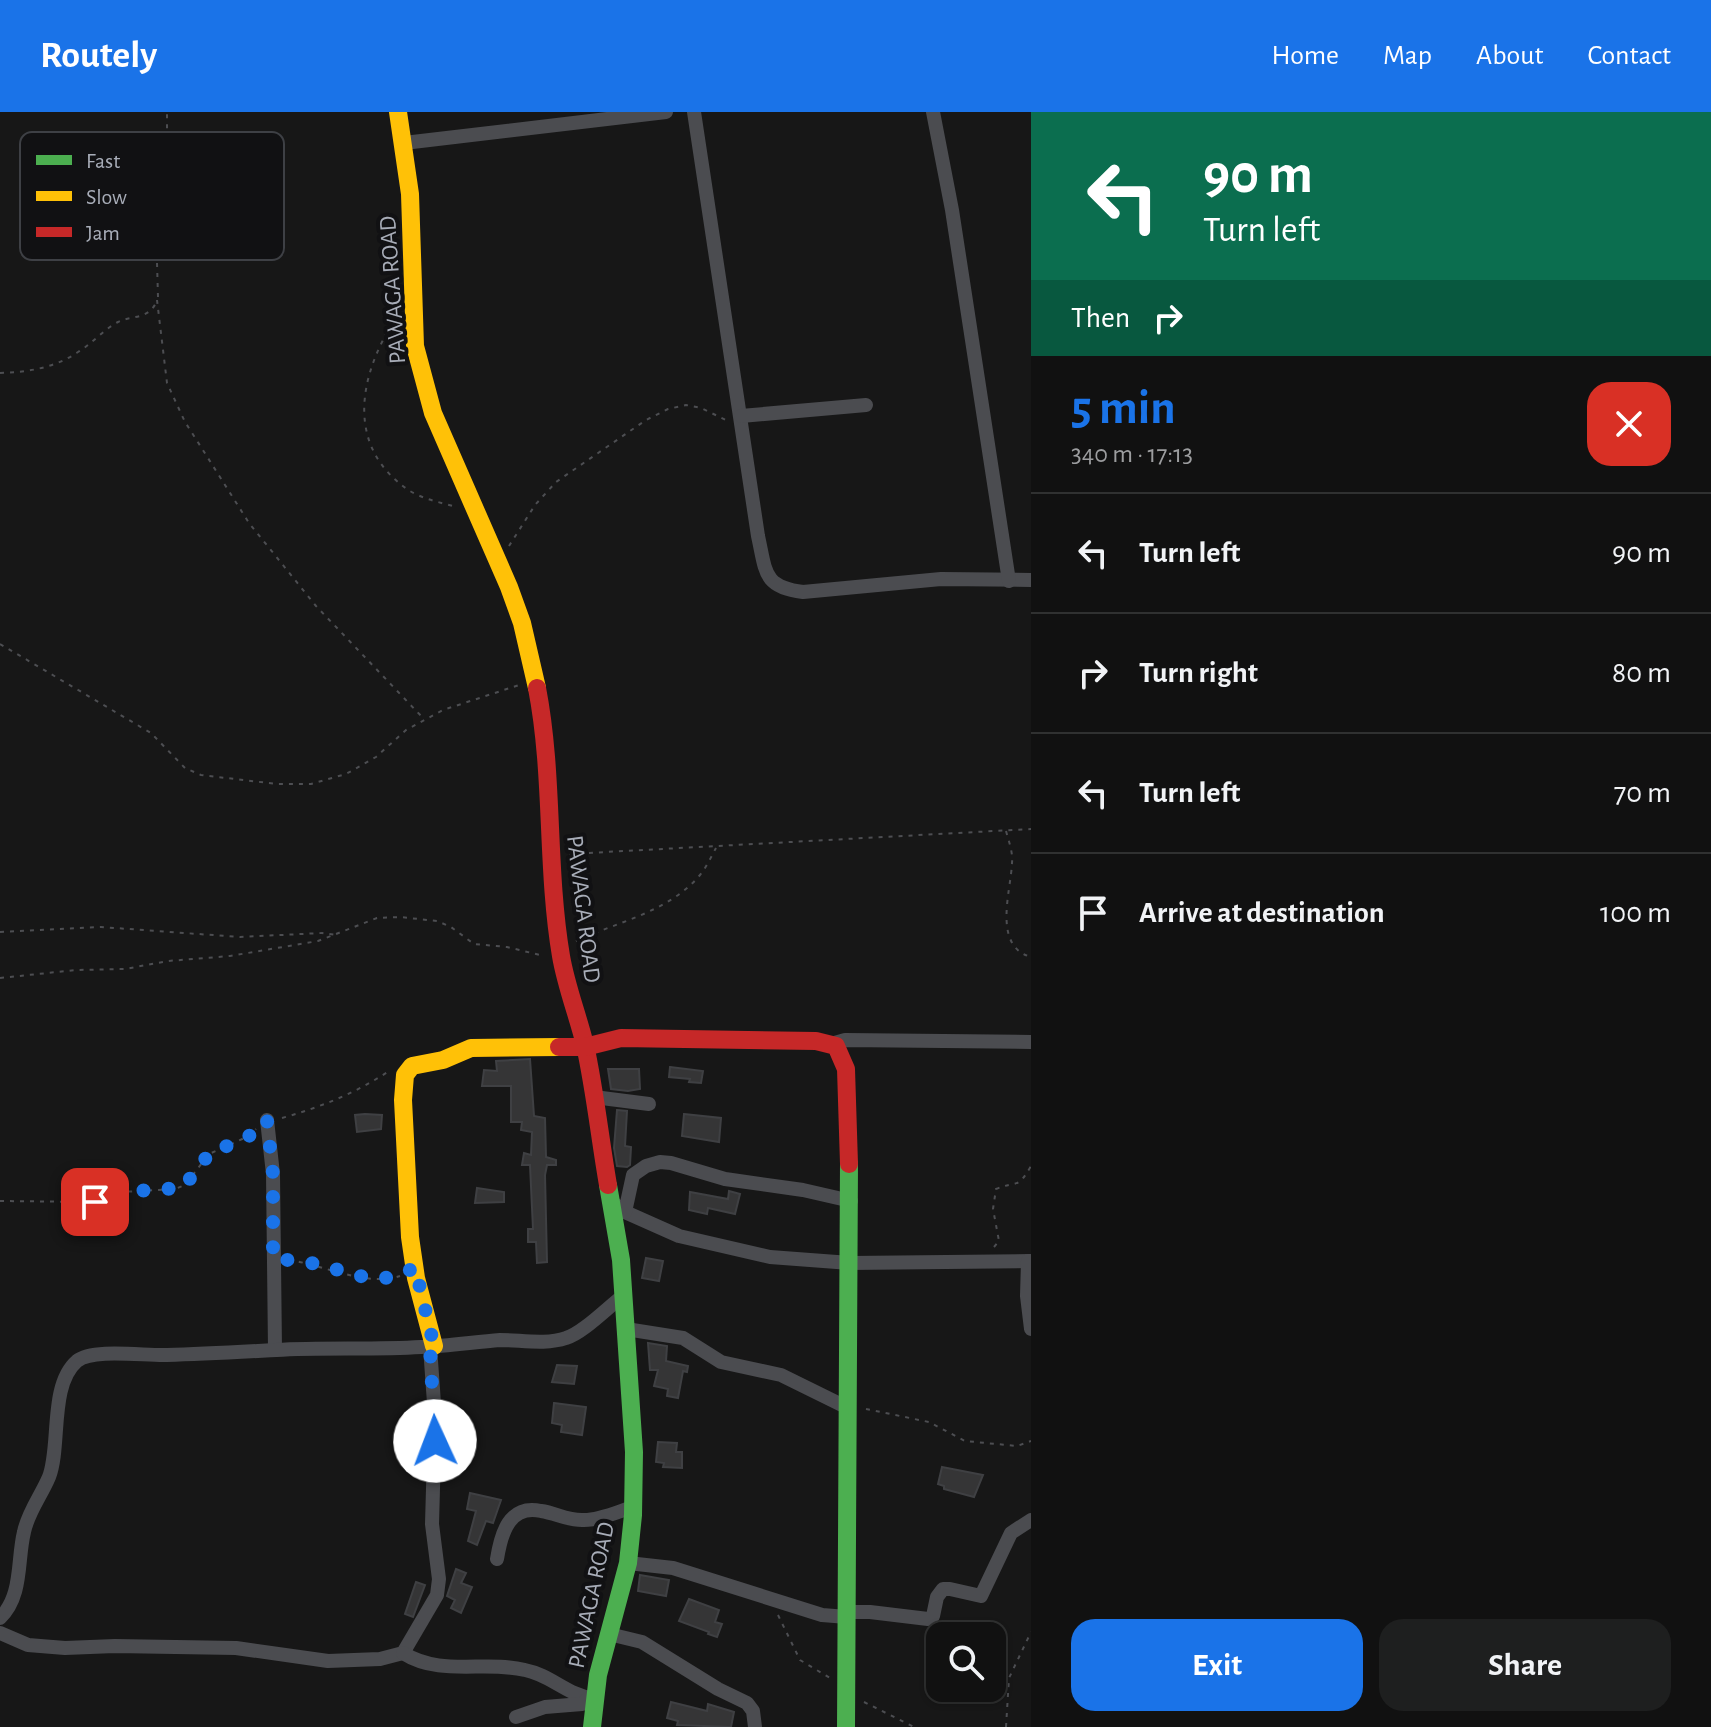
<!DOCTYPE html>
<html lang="en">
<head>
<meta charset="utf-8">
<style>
	body { margin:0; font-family:"Alegreya Sans",sans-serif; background:#1e1f1f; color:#f1f3f6; height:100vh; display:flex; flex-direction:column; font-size:30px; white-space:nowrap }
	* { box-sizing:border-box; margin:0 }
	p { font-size:26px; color:#9c9d9f }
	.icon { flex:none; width:44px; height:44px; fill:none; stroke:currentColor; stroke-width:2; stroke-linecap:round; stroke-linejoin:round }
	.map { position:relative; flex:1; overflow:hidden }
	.drawer { display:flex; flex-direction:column; background:#111; width:680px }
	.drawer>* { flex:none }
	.top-card { background:#0b6e4f; color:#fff; overflow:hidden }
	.fabs { position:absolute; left:926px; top:1510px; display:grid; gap:16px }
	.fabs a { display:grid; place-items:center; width:80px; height:80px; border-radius:16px; background:#111; box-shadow:0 2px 6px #0004,0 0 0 2px #303131; font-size:40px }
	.pin { position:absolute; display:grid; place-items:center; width:68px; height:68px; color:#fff; margin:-34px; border-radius:16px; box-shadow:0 4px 12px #0006 }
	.me { position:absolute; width:88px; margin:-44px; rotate:358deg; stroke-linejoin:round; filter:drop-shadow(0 0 6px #0008) }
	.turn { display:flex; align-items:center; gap:28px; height:168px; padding:0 40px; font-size:36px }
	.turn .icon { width:104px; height:104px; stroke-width:2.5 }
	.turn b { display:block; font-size:56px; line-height:68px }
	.then { display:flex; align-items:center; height:76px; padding:0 40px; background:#0003; gap:16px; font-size:30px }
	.round { display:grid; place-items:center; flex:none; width:84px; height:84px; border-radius:24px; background:#1e1f1f }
	.overview { display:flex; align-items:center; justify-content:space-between; height:136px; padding:0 40px }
	h1 { font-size:48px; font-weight:700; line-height:60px; color:#1a73e8 }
	.primary-button { display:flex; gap:16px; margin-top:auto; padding:16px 40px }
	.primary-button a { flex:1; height:92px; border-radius:24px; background:#1a73e8; color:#fff; font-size:32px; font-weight:700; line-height:92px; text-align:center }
	.primary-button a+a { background:#1e1f1f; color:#f1f3f6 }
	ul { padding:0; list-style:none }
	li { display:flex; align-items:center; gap:24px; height:120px; padding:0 40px; border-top:2px solid #303131 }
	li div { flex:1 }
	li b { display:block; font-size:30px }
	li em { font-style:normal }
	header { display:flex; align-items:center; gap:48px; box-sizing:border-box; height:112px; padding:0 40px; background:#1a73e8; color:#fff }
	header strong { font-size:38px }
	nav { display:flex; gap:44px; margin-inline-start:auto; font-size:28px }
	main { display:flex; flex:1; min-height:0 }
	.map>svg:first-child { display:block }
	.building { fill:#353536; stroke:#3f4043; stroke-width:2 }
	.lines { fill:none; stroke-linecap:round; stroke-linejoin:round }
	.path { stroke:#4d4e52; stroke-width:2; stroke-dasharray:4 6; stroke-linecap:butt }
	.street { stroke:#4b4c50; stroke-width:14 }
	.fast { stroke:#4caf50; stroke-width:18 }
	.slow { stroke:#ffc107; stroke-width:18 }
	.jam { stroke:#c62828; stroke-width:18 }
	.route { stroke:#1a73e8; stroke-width:14; stroke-dasharray:0 25.2 }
	.labels { text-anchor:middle; stroke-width:8; stroke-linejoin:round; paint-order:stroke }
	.street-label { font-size:24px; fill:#a8adb8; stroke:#111113 }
	.key { fill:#111113; stroke:#3e4045; stroke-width:2 }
	.key-label { font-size:22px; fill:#a8adb8 }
</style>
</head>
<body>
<header>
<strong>Routely</strong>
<nav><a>Home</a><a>Map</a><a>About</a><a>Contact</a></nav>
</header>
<main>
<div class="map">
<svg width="1031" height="1615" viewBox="0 0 1031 1615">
	<rect width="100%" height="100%" fill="#171717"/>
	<g class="building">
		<path d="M530,947L534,1004L545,1006L546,1045L556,1048V1053H547L545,1063L547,1150L537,1151L536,1130H528V1117H533L530,1053H522L524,1041L531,1043L532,1020L521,1018L522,1010H511V974H482L484,958L497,959L496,949Z"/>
		<path d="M670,955L703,959L701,971L689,970L690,967L669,965Z"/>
		<path d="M608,957H639L640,977L628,979L611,977Z"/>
		<path d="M617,998L627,999L625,1034L631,1035L630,1053L627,1055L617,1054L614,1036Z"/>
		<path d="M365,1002L382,1003L381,1017L357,1020L355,1003Z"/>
		<path d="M684,1002L721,1006L719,1030L682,1024Z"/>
		<path d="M477,1076L504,1080V1090L475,1091Z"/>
		<path d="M729,1079L740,1082L735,1102L708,1096L707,1102L689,1098L690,1080L728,1087Z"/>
		<path d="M646,1146L663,1149L659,1169L642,1166Z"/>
		<path d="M648,1231L667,1234L666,1249L688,1254L687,1260L683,1259L678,1286L667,1284L668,1277L654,1274L658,1258H650Z"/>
		<path d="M557,1253L577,1254L574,1272L552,1270Z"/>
		<path d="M554,1291L586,1295L582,1323L561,1320L562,1313L552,1311Z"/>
		<path d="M658,1330L677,1331L676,1340H682V1356L663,1355L664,1351L656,1350Z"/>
		<path d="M942,1355L983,1363L974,1385L944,1377V1374L938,1372Z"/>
		<path d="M470,1381L501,1388L493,1411L486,1409L477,1433L468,1429L476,1399L467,1397Z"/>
		<path d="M456,1457L466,1461L461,1471L472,1475L461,1501L451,1496L455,1488L447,1484Z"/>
		<path d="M640,1463L669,1468L666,1484L638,1479Z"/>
		<path d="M416,1470L425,1473L413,1505L405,1502Z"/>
		<path d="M689,1487L719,1498L715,1510L722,1512L717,1525L708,1522L709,1520L679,1509Z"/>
		<path d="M671,1590L707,1599L708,1592L734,1600L731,1615L677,1613L678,1609L667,1606Z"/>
	</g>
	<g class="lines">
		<g class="path">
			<path d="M158,185L155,82L167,24V0"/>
			<path d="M157,188L167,271L185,310L201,335L249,411L316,494L424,607"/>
			<path d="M398,203C359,260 343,335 410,379C423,387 442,391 457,395"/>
			<path d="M0,261C28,260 55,256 78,240C93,231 103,218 118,210C132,203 147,208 156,191"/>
			<path d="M509,434L535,393L556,370L646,308L668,297L686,293L701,296L728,309"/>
			<path d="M0,532L151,621L185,656L201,663L277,672H311L346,662L376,645L406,618L443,598L519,573"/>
			<path d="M1006,719C1009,730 1013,740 1012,751C1011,779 992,834 1031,845"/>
			<path d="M569,742L1031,717"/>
			<path d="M0,820L101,815L240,825L322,821L338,823"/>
			<path d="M576,829C617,810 669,800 700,763C706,756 711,745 716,736"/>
			<path d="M0,866L76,858L125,857L168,849L230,844L318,829L377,806L400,805L437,809L451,815L474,832L507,835L544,844"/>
			<path d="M282,1006C321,995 356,981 389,959"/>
			<path d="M0,1089L95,1090L121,1080L175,1077L185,1073L209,1042L249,1024L256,1017"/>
			<path d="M994,1135L999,1129L993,1097L996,1077C1018,1068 1017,1078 1031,1054"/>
			<path d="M289,1148C324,1153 366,1175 400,1164"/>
			<path d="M866,1297L929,1310L965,1329L1017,1334L1031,1329"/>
			<path d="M778,1503L800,1548L830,1566"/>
			<path d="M864,1590L914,1615"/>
			<path d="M1006,1615L1009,1566L1031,1520"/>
		</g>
		<g class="street">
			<path d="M694,0L758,424C766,460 763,475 803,480L941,467L1031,468"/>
			<path d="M933,0L952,98L1009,469"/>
			<path d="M404,31L666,0"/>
			<path d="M741,304L866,293"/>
			<path d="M831,932L845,928L1031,930"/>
			<path d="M594,985L649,992"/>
			<path d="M267,1008L273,1062L275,1238"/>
			<path d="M612,1090L625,1100L679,1124L770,1145L850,1151L1031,1149"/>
			<path d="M625,1100L633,1063L646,1054L660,1050L671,1051L725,1067L803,1078L851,1089"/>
			<path d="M1028,1149L1027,1184L1031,1217"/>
			<path d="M626,1217L683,1226L721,1250L781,1263L848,1296"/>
			<path d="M497,1447C501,1422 509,1392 541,1399C556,1401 568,1409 584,1408C600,1408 617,1400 633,1395"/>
			<path d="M628,1451L673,1456L822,1503L847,1505"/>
			<path d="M847,1500H870L928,1507L933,1504L937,1485L943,1477H950L981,1484L1011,1421L1031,1408"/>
			<path d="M0,1506C23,1484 17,1448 24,1420C28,1400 41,1384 49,1365C61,1334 49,1273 77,1249C93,1236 145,1244 167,1243C203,1242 239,1240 276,1238C324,1235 373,1238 421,1235C448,1234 474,1230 500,1228C521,1228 546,1233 566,1226C583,1221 608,1195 624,1183"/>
			<path d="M0,1521L28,1533L65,1536L115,1534L236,1536L328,1549L380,1547L403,1541L437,1483L439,1467L432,1412L435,1305L430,1235"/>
			<path d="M609,1522L642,1530L718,1577L747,1591L753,1599L755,1615"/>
			<path d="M403,1541C441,1565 484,1548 525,1558C551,1563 567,1583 594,1587"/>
			<path d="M516,1605L545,1595L582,1592L589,1586"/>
		</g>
		<g class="fast">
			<path d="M592,1615L598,1563L628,1451L633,1403L634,1340L621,1148L608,1073"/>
			<path d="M846,1615L849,1052"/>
		</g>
		<g class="slow">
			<path d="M398,0L410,82L415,234L433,301L509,475L522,511L537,576"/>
			<path d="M434,1234L416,1166L410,1125L403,988L405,963L412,954L443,948L471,936L559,935"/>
		</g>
		<g class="jam">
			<path d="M537,576C554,664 546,755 561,844C566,874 578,904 585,933C595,979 600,1027 608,1073"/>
			<path d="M559,935H585L621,926L816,929L836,934L846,957L849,1052"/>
		</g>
	</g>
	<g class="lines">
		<path class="route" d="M95,1090L121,1080L180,1076L185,1073L209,1042L249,1024L267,1008L273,1062V1146C286,1148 299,1149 311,1151C350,1158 377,1179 415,1155L434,1234L430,1235L435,1329"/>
	</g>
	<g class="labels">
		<g class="street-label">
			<text transform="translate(392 178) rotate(-94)" y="8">PAWAGA ROAD</text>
			<text transform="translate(584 797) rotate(83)" y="8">PAWAGA ROAD</text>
			<text transform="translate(591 1483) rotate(-78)" y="8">PAWAGA ROAD</text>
		</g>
	</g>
	<rect x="20" y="20" width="264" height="128" rx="12" class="key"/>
	<rect x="36" y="43" width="36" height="10" fill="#4caf50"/>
	<rect x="36" y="79" width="36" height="10" fill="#ffc107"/>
	<rect x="36" y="115" width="36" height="10" fill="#c62828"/>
	<g class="key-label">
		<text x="86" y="56">Fast</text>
		<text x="86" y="92">Slow</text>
		<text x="86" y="128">Jam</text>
	</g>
</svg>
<div class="fabs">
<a><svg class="icon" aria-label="search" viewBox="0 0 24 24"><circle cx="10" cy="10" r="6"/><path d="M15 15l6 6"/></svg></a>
</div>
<div class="pin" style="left:95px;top:1090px;background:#d93025"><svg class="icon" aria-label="arrive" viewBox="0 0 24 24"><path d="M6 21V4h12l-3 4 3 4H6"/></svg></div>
<svg class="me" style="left:435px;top:1329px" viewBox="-20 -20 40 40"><circle r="19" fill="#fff"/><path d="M0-13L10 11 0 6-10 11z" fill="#1a73e8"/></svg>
</div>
<section class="drawer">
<div class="top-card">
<div class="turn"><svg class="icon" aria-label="left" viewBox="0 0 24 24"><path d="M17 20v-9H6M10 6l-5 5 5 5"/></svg><div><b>90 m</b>Turn left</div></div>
<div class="then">Then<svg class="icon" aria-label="right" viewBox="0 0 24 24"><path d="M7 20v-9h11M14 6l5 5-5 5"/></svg></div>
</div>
<div class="overview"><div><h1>5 min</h1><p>340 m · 17:13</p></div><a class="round" style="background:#d93025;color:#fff"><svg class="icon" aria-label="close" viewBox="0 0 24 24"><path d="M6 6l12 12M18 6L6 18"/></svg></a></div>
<ul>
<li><svg class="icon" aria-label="left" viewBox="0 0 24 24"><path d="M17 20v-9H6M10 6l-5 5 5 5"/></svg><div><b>Turn left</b></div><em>90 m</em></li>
<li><svg class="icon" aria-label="right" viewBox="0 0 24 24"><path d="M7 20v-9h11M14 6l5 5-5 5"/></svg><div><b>Turn right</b></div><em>80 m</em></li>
<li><svg class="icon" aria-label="left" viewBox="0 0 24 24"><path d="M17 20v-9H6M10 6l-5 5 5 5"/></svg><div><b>Turn left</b></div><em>70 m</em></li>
<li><svg class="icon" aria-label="arrive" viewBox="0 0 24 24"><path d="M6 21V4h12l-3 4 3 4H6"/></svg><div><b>Arrive at destination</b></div><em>100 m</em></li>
</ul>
<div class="primary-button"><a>Exit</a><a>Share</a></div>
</section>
</main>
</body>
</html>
